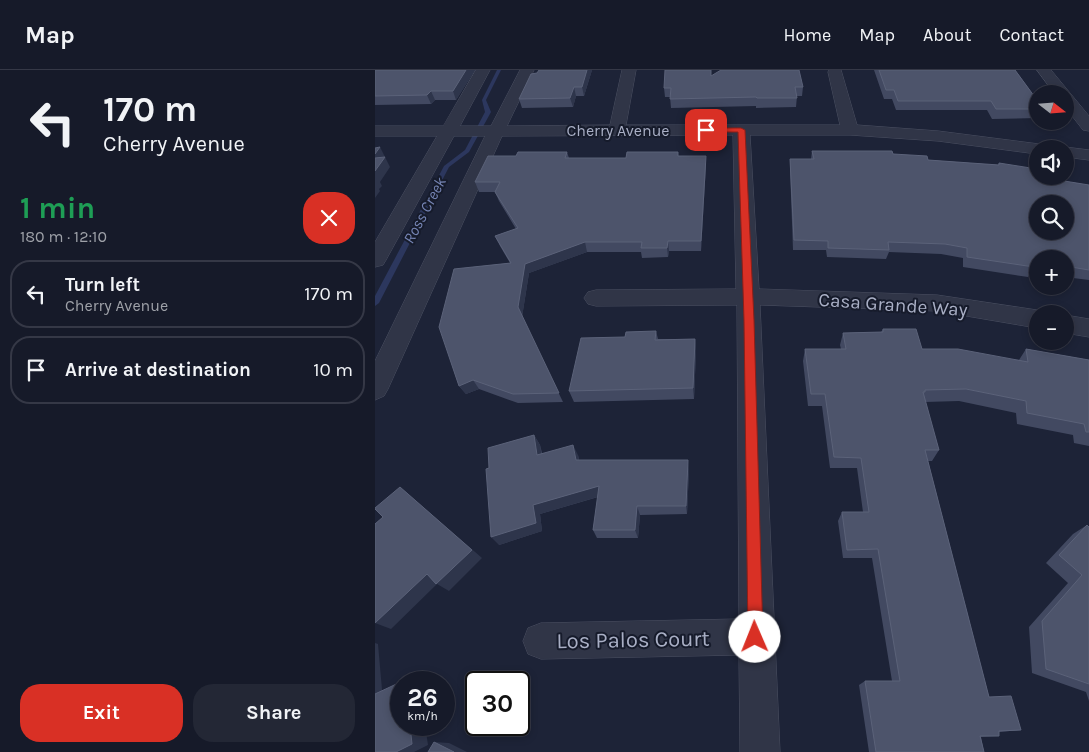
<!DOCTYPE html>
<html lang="en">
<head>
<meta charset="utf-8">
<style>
	body { margin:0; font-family:Karla,sans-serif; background:#232735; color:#f1f3f6; height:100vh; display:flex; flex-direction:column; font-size:19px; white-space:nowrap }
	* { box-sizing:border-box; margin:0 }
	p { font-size:16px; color:#9ea1a8 }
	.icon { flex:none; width:28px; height:28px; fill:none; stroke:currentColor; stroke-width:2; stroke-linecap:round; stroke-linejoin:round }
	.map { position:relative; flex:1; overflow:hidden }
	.side { display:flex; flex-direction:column; background:#161a29; width:375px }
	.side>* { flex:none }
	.top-card { background:#161a29; color:#f1f3f6; overflow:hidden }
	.needle { width:32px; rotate:107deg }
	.controls { position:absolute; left:654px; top:15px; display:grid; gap:10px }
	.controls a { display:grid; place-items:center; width:45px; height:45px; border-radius:50%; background:#161a29; box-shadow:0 2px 8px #0003,0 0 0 1px #353846; font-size:25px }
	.speed { position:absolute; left:15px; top:601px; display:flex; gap:10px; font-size:25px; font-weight:700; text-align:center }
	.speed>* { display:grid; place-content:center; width:65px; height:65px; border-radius:50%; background:#161a29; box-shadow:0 2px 8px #0003,0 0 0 1px #353846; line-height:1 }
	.speed small { font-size:12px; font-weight:400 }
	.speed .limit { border:2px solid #111; border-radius:8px; background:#fff; color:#111 }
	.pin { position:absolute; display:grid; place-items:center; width:42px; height:42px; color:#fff; margin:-21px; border-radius:10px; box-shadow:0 2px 8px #0006 }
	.me { position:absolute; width:55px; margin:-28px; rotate:359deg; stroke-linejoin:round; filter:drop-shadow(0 0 4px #0008) }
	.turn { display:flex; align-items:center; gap:18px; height:105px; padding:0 20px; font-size:22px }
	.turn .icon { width:65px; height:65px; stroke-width:2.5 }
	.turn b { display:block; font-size:35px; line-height:42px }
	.round { display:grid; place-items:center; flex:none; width:52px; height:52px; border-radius:20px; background:#232735 }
	.summary { display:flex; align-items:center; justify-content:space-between; height:85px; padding:0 20px }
	h1 { font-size:30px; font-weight:700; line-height:38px; color:#1e9e55 }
	.primary-button { display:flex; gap:10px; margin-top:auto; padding:10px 20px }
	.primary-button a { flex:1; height:58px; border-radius:20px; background:#d93025; color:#fff; font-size:20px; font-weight:700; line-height:58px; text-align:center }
	.primary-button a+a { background:#232735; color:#f1f3f6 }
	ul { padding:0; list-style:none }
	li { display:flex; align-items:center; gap:15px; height:68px; margin:0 10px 8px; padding:0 10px; border:2px solid #353846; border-radius:20px }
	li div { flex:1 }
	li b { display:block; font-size:19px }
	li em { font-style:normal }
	header { display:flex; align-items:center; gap:30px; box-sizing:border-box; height:70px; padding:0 25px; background:#161a29; border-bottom:1px solid #353846 }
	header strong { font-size:24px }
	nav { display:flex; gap:28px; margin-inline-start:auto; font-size:18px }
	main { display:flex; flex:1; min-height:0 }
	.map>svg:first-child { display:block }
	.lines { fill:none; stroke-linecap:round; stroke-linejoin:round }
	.stream { fill:#2c375e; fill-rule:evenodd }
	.minor-casing { stroke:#4b5062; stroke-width:1 }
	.minor { fill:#303547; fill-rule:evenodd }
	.wall { fill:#424961 }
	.shaded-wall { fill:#2e354b }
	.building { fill:#4d546b; stroke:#5b6279; fill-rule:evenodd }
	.route { fill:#d93025; stroke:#8d1f18 }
	.labels { text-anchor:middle; stroke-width:4; stroke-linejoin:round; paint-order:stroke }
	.far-street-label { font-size:16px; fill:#a9afc5; stroke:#161b2b }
	.far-water-label { font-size:16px; font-style:italic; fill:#7685b5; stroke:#161b2b }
	.street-label { font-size:19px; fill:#a9afc5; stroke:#161b2b }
	.near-street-label { font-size:22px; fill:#a9afc5; stroke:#161b2b }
</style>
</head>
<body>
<header>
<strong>Map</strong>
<nav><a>Home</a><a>Map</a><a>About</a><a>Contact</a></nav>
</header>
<main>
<section class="side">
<div class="top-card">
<div class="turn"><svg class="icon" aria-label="left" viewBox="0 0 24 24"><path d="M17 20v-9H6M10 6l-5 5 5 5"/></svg><div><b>170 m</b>Cherry Avenue</div></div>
</div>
<div class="summary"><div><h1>1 min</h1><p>180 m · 12:10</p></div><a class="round" style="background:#d93025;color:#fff"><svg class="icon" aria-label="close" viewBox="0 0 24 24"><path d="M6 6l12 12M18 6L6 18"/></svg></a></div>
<ul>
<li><svg class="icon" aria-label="left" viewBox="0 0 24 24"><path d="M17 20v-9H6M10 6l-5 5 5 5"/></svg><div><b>Turn left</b><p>Cherry Avenue</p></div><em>170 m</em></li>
<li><svg class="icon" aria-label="arrive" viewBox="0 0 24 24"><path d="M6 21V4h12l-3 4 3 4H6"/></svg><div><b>Arrive at destination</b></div><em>10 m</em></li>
</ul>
<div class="primary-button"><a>Exit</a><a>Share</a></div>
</section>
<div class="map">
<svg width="714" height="682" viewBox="0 0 714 682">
	<rect width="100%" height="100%" fill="#1d2337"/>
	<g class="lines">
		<path class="stream" d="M122,0H126L111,30L116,42L94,82L74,97L4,233L0,236V226L69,96L90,80L110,42L107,30Z"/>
		<defs>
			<g id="minor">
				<path d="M101,0H115L85,56H116L145,0H159L132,56L235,55L247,0H261L251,55H465L453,2L454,0H466L482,55L563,61L664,74L670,75L673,79H662V84L563,71L475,65H375L384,219L562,225L662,240L671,244H662V258L562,241L385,235L405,682H365L364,585L166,589L153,584L148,571L153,558L166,553L364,549L362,235L221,236L213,234L209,228L213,222L221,220L361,219L358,65L127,66L13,319L9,326L0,330V291L110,66H79L11,190L8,195L0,197V172L62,66H0V56H68Z"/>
				<path d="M662,0H676L714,46V61L708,60L690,37V24H680Z"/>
				<path d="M690,77L714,80V90L690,87V79H683Z"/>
				<path d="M690,245L714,249V267L690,263Z"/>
			</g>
		</defs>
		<use href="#minor" class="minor-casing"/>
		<use href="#minor" class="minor"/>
	</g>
	<g class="wall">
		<path d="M0,0H100L81,30H60L56,34L0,35Z"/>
		<path d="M217,0L209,26H201L198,37L147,38L144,29L162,3Z"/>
		<path d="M499,0H640L662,30V48L617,49L612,40H521L517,29H509Z"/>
		<path d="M336,6L428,17L427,26H422L421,37L381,38V36L296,38L295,27H290L289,18Z"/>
		<path d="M437,81L518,84L553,90L623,95L624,93L683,110L714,115V210L690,207V189H662V202L657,201L653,207L588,197V188L566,184L514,182L511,189L452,187L451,180H418L415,99V89H436Z"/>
		<path d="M192,82L194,88H251L304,86L331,95L326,181H294L293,187L267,188L266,182H212L154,203L147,247L188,332L143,333L104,319L91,324L84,316L135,193L125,176L120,166L141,159L124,131L120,122H104L100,112L141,86Z"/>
		<path d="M508,259L547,279L644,290L651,279L714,290V376L699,373L698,365L642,354L641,343L584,331L550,332L564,380L557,391H553L614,627L646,660L624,662V666L606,667L609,682H494L484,615L490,611H517L497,488H468L463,451L467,442H488L482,398H455L447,336H433L428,291L430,279H466L465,275L468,263L506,262Z"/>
		<path d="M281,261L283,269H320L321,281L319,329L199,332L194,321L250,267Z"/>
		<path d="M159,365L165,375L167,383L203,385L204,390L314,400L312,444L265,445L263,468H222L218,460L223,427L165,444L167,461L124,475L114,398Z"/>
		<path d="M712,455L714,457V631L711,622L657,603L654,557L693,513L671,493L698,464Z"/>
	</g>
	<g class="shaded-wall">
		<path d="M91,0H100L81,30L78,21Z"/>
		<path d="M212,0H217L209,26L207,17Z"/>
		<path d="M199,17L201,26L198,37L195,28Z"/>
		<path d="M56,21L60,30L56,34L52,25Z"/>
		<path d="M5,77L15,97L5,112L7,116L4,119L5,121L0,128V84Z"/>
		<path d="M331,86V95L326,181V171Z"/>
		<path d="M293,171L294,181L293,187L292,178Z"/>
		<path d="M210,172L212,182L154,203L147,247L143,237L150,194Z"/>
		<path d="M320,269L321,281L319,329L318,318Z"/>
		<path d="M98,310L104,319L91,324L84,316Z"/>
		<path d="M159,365L165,375L168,394L162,385Z"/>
		<path d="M198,375L203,385L206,399L201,390Z"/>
		<path d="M313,390L314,400L312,444L311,436Z"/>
		<path d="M224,416L229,425L165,444L167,461L124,475L116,467L158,435Z"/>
		<path d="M25,417L107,488L74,521L62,514L16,559L0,553Z"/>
		<path d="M262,436L265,445L263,468L260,460Z"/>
		<path d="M0,573L3,574L8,631L0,630Z"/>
		<path d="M30,610L41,612H30Z"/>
		<path d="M35,655H50L53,675L39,682H21Z"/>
		<path d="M59,672L74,673L92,682H79Z"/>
	</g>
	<g class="building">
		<path d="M0,0H91L78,21H56L52,25L0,26Z"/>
		<path d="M164,0H212L207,17H199L195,28L144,29L156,4L162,3Z"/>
		<path d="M290,0H336V6L346,0H424L428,17H420L422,28H382L381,27L295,29L296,18H289Z"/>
		<path d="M504,0H640L662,30V39H621L616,31H523L519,20H511Z"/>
		<path d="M5,77L0,84V78Z"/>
		<path d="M437,81H517L518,84L552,86L553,90L624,95V93L662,99V106H682L683,110L714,115V200L690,196V189H662V192L658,191L659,197L592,187V178L570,174L513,172L514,180L453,178V171L419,170L415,89H439ZM662,134H690V161H662Z"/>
		<path d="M143,82H192L190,88H251L252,82H303V86H331L326,171H293L292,178H266L267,172H210L150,194L143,237L184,323L138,324L98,310L84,316L64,257L79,199L136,193L120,166L143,158L120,122L125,112H100L113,86H141Z"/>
		<path d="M10,87L0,101V88Z"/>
		<path d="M508,259H541L547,279H583L653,292L651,279L714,290V362H711L709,354L652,343L651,331L591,319L550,320V322H548L564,380H550L614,627L636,626L646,660L624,661V666H605L609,682H501L490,611H525L503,479L472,480L467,442H494L486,388L459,387L450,324H436L430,279H471L468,263L508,262Z"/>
		<path d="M281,261L280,270L320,269L318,318L194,321L206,268L250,267L251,262Z"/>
		<path d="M159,365L162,385L198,375L201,390H313L311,436H262L260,460H218L224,416L158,435L161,453L116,467L111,399L114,398L113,378Z"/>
		<path d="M25,417L97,480L61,514L52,504L0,553V454L8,447L0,439V438Z"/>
		<path d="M712,455L714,457V614L671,599L667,551L707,505L684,485Z"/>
		<path d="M30,610V612H26V655H35L37,674L21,682H0V624Z"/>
		<path d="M59,672L79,682H53Z"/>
	</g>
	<path class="route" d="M331,58H366L370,60L379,250L388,567L386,572L380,574L375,572L373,567L369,250L363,62H329V59Z"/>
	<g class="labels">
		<g class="far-street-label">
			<text x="243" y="66">Cherry Avenue</text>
		</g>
		<g class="far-water-label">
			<text transform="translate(49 140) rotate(-62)" y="6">Ross Creek</text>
		</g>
		<g class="street-label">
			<text transform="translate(518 234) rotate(4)" y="7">Casa Grande Way</text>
		</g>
		<g class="near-street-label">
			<text transform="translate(258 569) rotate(-1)" y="8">Los Palos Court</text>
		</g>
	</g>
</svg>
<div class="controls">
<a><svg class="needle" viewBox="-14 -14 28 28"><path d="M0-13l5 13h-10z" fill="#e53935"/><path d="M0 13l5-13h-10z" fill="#9ea1a8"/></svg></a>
<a><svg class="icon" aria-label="sound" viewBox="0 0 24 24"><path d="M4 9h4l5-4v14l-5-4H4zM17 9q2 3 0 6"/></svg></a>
<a><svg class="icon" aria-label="search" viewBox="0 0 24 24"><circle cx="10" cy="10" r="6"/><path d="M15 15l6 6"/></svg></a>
<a>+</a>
<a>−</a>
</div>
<div class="speed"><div>26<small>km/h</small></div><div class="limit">30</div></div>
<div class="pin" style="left:331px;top:60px;background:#d93025"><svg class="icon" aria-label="arrive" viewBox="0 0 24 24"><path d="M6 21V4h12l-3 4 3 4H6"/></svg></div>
<svg class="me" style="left:380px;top:567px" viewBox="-20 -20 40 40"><circle r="19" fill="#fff"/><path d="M0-13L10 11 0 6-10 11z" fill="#d93025"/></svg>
</div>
</main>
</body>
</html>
